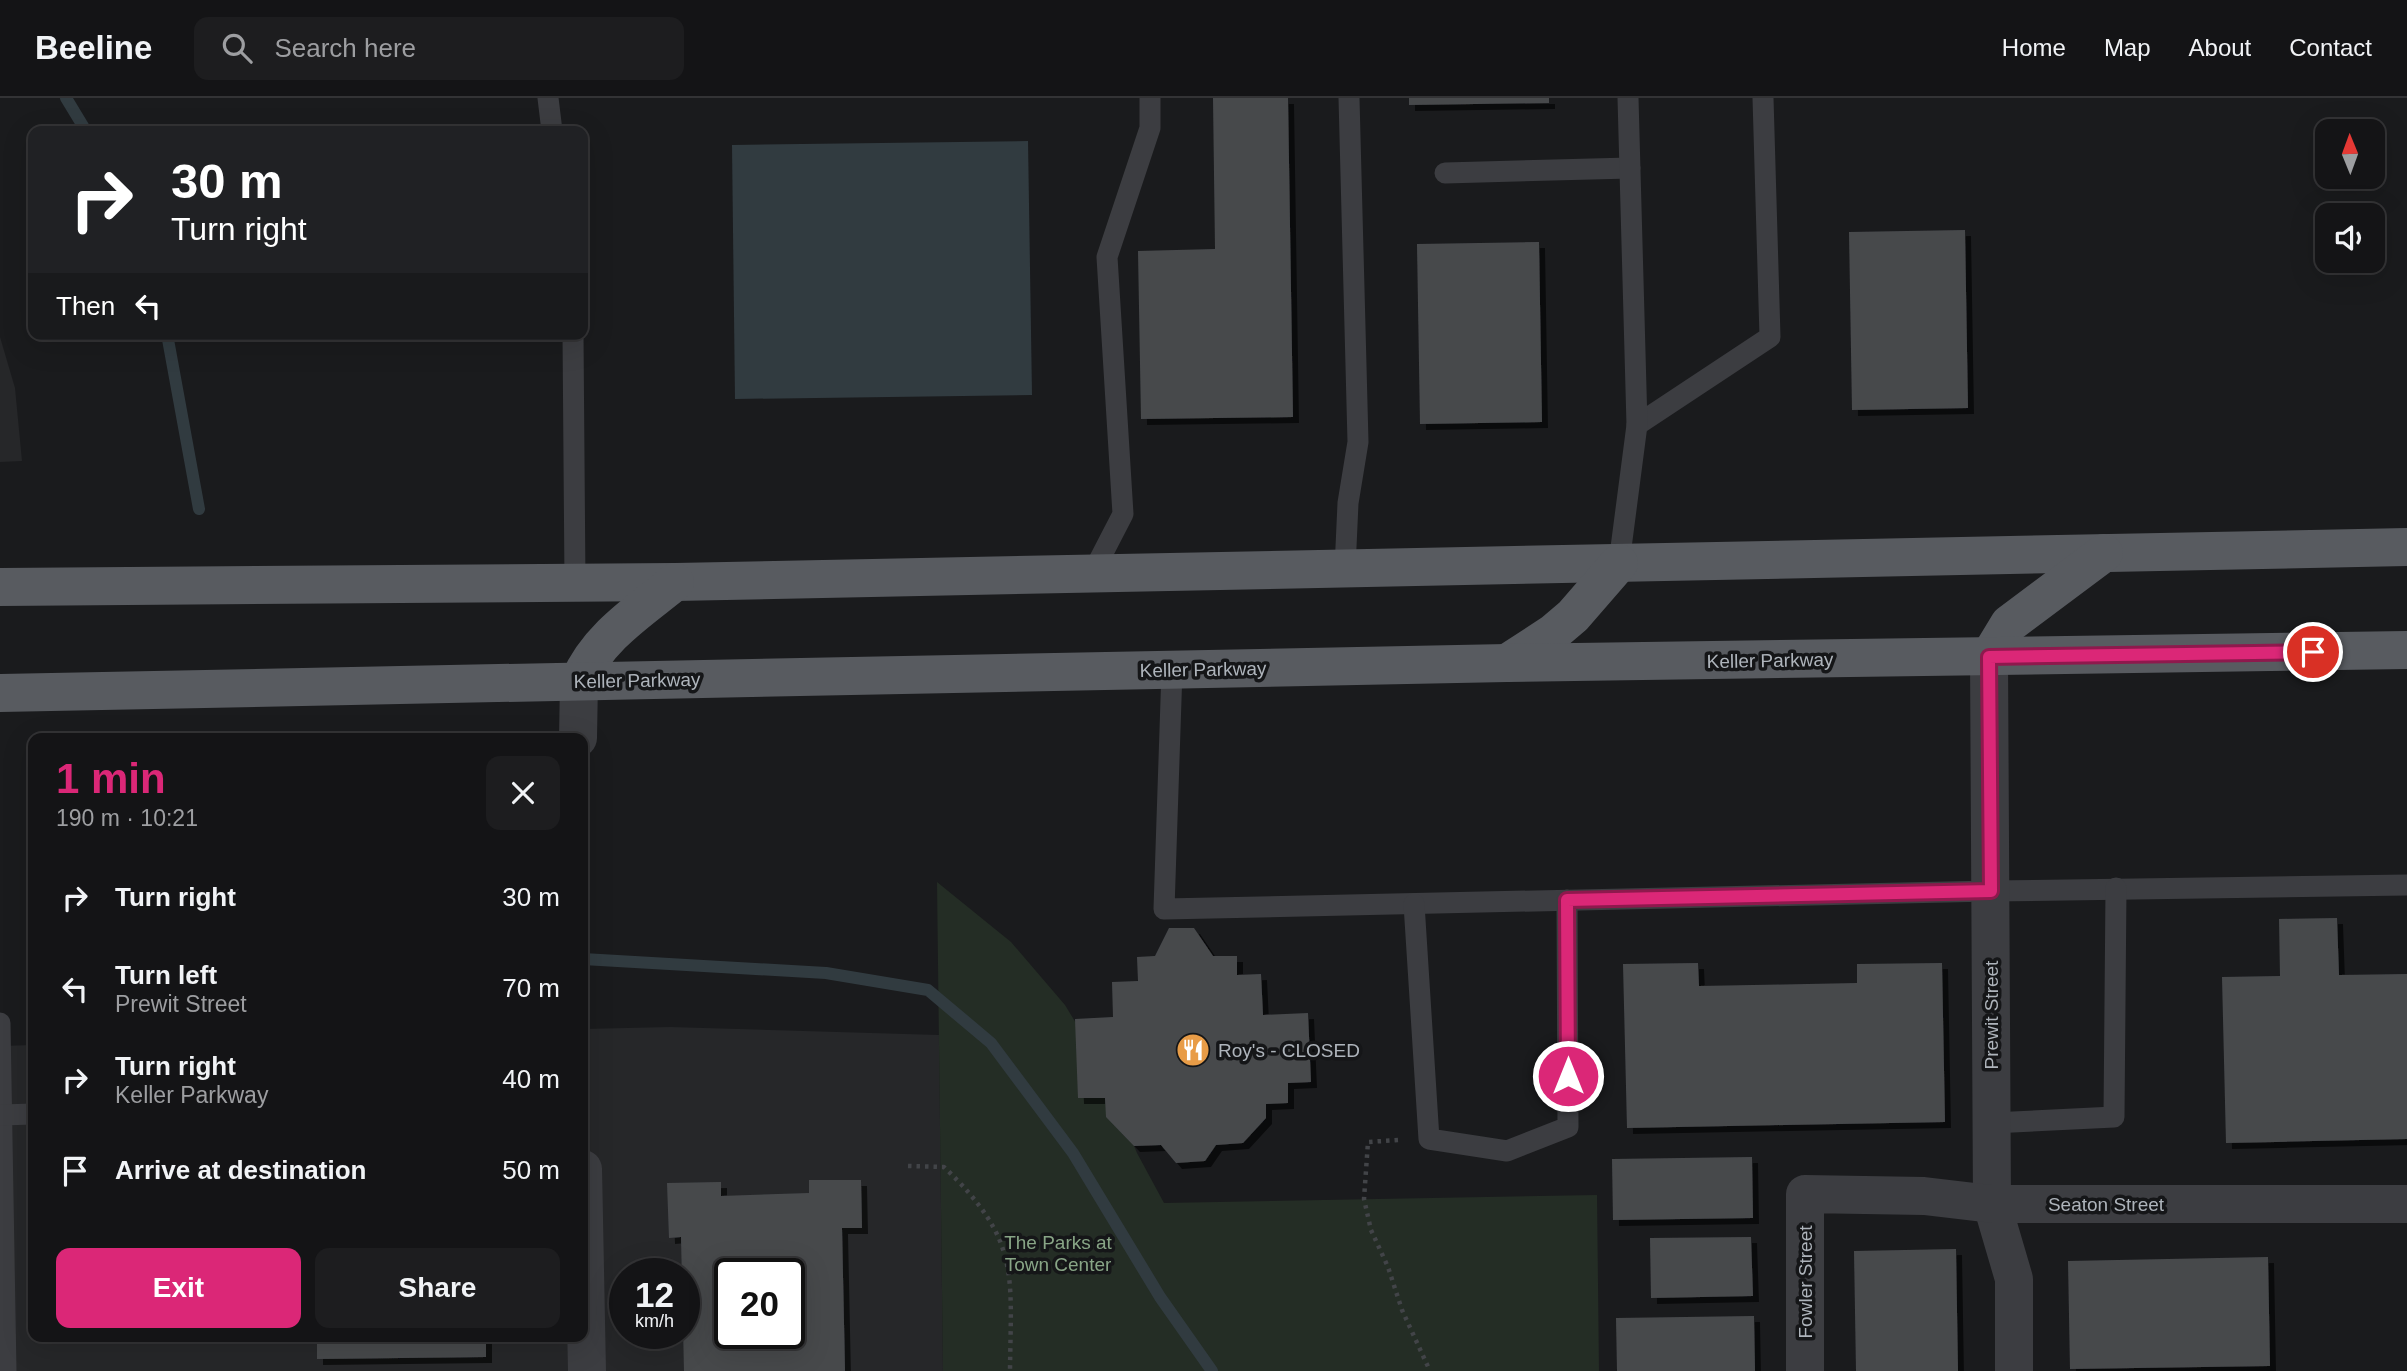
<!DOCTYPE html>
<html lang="en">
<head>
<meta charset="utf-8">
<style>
	body { margin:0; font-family:Arial,sans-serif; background:#1d1d1f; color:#f1f3f6; height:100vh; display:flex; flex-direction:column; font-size:26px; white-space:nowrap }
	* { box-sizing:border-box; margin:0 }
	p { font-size:23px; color:#9d9ea1 }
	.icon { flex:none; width:38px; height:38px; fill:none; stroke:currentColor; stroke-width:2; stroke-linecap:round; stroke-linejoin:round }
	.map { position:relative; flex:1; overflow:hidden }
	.panel { position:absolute; left:28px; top:635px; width:560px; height:609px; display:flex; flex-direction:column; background:#141416; border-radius:14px; box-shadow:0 7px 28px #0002,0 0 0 2px #333335 }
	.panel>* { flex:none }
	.hud { position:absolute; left:28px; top:28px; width:560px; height:214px; border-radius:14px; box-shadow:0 7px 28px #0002,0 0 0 2px #333335; background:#202124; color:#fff; overflow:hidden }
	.needle { width:46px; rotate:359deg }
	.tools { position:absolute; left:2315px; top:21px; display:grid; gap:14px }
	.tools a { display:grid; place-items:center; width:70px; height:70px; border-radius:14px; background:#141416; box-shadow:0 7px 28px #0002,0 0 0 2px #333335; font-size:35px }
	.speed { position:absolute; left:609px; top:1160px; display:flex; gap:14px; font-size:35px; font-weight:700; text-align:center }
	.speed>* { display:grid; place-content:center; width:91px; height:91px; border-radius:50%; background:#141416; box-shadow:0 7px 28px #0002,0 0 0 2px #333335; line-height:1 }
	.speed small { font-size:18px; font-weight:400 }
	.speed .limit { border:4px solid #111; border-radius:10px; background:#fff; color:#111 }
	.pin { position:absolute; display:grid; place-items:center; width:60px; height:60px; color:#fff; margin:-30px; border:4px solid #fff; border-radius:50%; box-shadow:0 2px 7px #0007 }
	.me { position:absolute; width:77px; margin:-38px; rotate:0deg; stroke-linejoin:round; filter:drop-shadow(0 0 5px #0008) }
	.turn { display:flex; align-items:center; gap:24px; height:147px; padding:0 28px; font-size:32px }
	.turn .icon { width:91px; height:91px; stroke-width:2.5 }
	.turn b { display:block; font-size:49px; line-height:60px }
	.then { display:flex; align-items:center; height:66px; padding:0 28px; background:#0003; gap:14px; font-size:26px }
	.round { display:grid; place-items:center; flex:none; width:74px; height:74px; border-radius:14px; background:#1d1d1f }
	.overview { display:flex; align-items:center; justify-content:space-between; height:119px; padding:0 28px }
	h1 { font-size:42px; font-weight:700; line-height:52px; color:#db2777 }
	.cta { display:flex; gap:14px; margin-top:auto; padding:14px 28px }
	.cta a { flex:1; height:80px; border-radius:14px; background:#db2777; color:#fff; font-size:28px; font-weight:700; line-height:80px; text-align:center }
	.cta a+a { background:#1d1d1f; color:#f1f3f6 }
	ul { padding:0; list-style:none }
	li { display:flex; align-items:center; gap:21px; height:91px; padding:0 28px }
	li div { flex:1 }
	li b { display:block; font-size:26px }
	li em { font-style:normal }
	header { display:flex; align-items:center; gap:42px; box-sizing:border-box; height:98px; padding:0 35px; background:#141416; border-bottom:2px solid #333335 }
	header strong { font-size:33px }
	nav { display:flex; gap:38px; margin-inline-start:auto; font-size:24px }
	.search { width:490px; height:63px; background:#1d1d1f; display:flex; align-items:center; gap:18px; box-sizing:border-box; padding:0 24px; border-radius:14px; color:#9d9ea1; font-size:26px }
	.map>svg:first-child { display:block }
	.built { fill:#262729; fill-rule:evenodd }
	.green { fill:#242d25 }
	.water { fill:#313b40 }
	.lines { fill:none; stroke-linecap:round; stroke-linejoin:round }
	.stream { stroke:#313b40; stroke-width:12 }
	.building { fill:#47494c; fill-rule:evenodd; filter:url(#shadow) }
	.path { stroke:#424448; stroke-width:4.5; stroke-dasharray:3.5 5; stroke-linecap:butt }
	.lane { stroke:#3c3d41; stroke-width:21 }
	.street { stroke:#3c3d41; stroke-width:38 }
	.primary { stroke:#585b60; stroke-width:38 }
	.route-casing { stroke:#8e194d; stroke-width:18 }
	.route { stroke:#db2777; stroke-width:12 }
	.labels { text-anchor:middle; stroke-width:7; stroke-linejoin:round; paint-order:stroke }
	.street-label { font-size:19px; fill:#aeb4bb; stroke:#151618 }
	.poi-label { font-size:19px; fill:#aeb4bb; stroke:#151618; text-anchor:start }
	.park-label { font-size:19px; fill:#88a586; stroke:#151618 }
</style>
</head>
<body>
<header>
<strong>Beeline</strong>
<div class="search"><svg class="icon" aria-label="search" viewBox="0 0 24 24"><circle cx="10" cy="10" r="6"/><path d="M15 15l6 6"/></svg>Search here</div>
<nav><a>Home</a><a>Map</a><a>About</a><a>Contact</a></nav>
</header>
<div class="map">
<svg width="2407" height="1273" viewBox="0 0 2407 1273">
	<defs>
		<filter id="shadow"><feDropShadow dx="6" dy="6" stdDeviation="0" flood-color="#0009"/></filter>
	</defs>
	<rect width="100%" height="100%" fill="#1a1b1d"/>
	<g class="built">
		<path d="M0,239L15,290L22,363L0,364Z"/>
		<path d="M670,929L939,937L943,1273H0V948L33,947V1239H583V931ZM625,1176H684V1236H625ZM730,1176H789V1236H730Z"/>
	</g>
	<path class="green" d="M937,784L1011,844L1065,907L1099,963L1137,1055L1164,1105L1597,1097L1599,1273H943Z"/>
	<path class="water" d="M1028,43L1032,297L735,301L732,47Z"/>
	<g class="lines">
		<g class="stream">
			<path d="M66,0L86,33"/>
			<path d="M167,236L199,411"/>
			<path d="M583,861L826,875L928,892L991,945L1073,1055L1160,1199L1212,1273"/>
		</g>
	</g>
	<g class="building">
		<path d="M1213,0H1288L1293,319L1141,321L1138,153L1215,151Z"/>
		<path d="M1409,0H1549V5L1409,7Z"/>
		<path d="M1965,132L1968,310L1852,312L1849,134Z"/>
		<path d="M1539,144L1542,324L1420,326L1417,146Z"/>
		<path d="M2337,820L2339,877L2407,876V1041L2226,1045L2222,879L2280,878L2279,821Z"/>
		<path d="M1169,830H1194L1213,858H1237V877L1261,876L1263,917L1308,915L1311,984L1288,985V1005L1266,1006V1020L1243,1045L1216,1047L1205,1063L1176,1065L1161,1047L1134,1048L1106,1019L1105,1000H1078L1075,921L1113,919L1112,884L1138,883L1137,859L1155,858Z"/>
		<path d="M1698,865L1699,888L1857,885V866L1942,865L1945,1024L1627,1030L1623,866Z"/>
		<path d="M1752,1059L1753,1120L1613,1122L1612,1061Z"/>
		<path d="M809,1082H861L862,1130H842L845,1273H684L681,1139L669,1140L667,1085L721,1084V1098L809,1095ZM730,1176H789V1236H730Z"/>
		<path d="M1751,1139L1753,1198L1651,1200L1650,1140Z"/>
		<path d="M1956,1151L1958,1273H1856L1854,1153Z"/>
		<path d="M2268,1159L2270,1268L2070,1271L2068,1163Z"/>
		<path d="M1754,1218L1755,1273H1617L1616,1220Z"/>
		<path d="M317,1239H486V1259L317,1261Z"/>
	</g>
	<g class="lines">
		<g class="path">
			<path d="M1398,1042L1368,1044L1364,1101L1371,1132L1388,1169L1402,1212L1430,1273"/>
			<path d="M908,1068L944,1069C1020,1142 1011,1175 1010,1273"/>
		</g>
		<g class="lane">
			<path d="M548,0L552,33"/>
			<path d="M1445,75L1630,70"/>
			<path d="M573,236L575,485"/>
			<path d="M1637,327L1770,239L1763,0"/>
			<path d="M1619,465L1637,327L1628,0"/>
			<path d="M1345,471L1348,405L1358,344L1349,0"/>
			<path d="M1092,476L1123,416L1107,159L1150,30V0"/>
			<path d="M1172,572L1164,811L1991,793L2407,787"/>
			<path d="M1414,806L1429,1041L1507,1053L1568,1029L1567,802"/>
			<path d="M0,925L6,1273"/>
			<path d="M1,1017L33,1016"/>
			<path d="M1992,1025L2114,1019L2116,790"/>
		</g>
		<g class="street">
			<path d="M1989,559L1992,1106L2014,1181V1273"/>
			<path d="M578,640L579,583"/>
			<path d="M583,1071L587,1273"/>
			<path d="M1805,1273V1096L1924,1098L1992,1106H2407"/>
		</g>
		<g class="primary">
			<path d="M0,489L675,484L2407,449"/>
			<path d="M1989,559L2009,526L2104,455"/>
			<path d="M1507,565L1553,535L1573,518L1619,465"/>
			<path d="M579,583C598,539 638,514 675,484"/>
			<path d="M0,595L1507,565L2407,552"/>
		</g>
	</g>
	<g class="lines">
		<defs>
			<path id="route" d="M1568,978L1567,802L1991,793L1989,559L2313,554"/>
		</defs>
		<use href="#route" class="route-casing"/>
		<use href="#route" class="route"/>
	</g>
	<defs>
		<symbol id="restaurant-disc" viewBox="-11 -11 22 22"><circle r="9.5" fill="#e89c47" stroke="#151618"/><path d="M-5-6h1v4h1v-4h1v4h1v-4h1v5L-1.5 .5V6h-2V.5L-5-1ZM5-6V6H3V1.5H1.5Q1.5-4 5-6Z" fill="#fff"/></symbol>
	</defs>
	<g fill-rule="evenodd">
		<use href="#restaurant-disc" x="1174" y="933" width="38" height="38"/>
	</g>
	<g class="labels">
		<g class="street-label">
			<text transform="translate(1770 562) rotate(-1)" y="7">Keller Parkway</text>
			<text transform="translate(1203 571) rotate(-1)" y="7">Keller Parkway</text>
			<text transform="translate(637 582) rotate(-1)" y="7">Keller Parkway</text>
			<text transform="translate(1991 917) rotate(-90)" y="7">Prewit Street</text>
			<text x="2106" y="1113">Seaton Street</text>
			<text transform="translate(1805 1184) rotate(-90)" y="7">Fowler Street</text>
		</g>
		<g class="poi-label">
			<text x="1218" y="959">Roy's - CLOSED</text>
		</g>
		<g class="park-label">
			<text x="1058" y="1151">The Parks at<tspan x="1058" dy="22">Town Center</tspan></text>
		</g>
	</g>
</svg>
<div class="tools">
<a><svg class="needle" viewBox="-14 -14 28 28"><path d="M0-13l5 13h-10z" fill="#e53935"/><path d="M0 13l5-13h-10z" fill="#9d9ea1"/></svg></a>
<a><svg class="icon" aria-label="sound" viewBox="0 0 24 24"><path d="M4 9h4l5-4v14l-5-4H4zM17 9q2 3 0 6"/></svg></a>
</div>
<div class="speed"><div>12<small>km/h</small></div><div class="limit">20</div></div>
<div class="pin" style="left:2313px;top:554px;background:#d93025"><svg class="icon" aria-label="arrive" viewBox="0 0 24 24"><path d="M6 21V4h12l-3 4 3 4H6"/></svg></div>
<svg class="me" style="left:1568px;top:978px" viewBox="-20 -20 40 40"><circle r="17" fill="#db2777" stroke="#fff" stroke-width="3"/><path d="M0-11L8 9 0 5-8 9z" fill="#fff"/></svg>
<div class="hud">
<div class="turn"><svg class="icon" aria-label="right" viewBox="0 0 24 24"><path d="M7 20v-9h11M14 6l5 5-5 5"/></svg><div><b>30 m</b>Turn right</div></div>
<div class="then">Then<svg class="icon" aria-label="left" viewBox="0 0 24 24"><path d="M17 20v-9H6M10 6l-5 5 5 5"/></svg></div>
</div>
<section class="panel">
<div class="overview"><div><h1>1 min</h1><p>190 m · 10:21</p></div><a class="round"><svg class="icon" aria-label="close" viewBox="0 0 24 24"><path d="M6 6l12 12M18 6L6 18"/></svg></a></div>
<ul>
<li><svg class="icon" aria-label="right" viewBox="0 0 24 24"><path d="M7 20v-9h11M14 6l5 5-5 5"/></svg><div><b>Turn right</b></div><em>30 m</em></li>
<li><svg class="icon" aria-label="left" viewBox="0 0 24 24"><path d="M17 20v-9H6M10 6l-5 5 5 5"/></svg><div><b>Turn left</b><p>Prewit Street</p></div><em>70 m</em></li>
<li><svg class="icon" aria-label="right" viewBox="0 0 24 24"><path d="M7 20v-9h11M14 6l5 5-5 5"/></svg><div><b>Turn right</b><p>Keller Parkway</p></div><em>40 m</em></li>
<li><svg class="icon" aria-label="arrive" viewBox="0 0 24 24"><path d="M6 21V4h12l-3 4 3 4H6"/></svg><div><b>Arrive at destination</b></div><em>50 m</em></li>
</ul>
<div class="cta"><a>Exit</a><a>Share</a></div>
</section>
</div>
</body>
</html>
